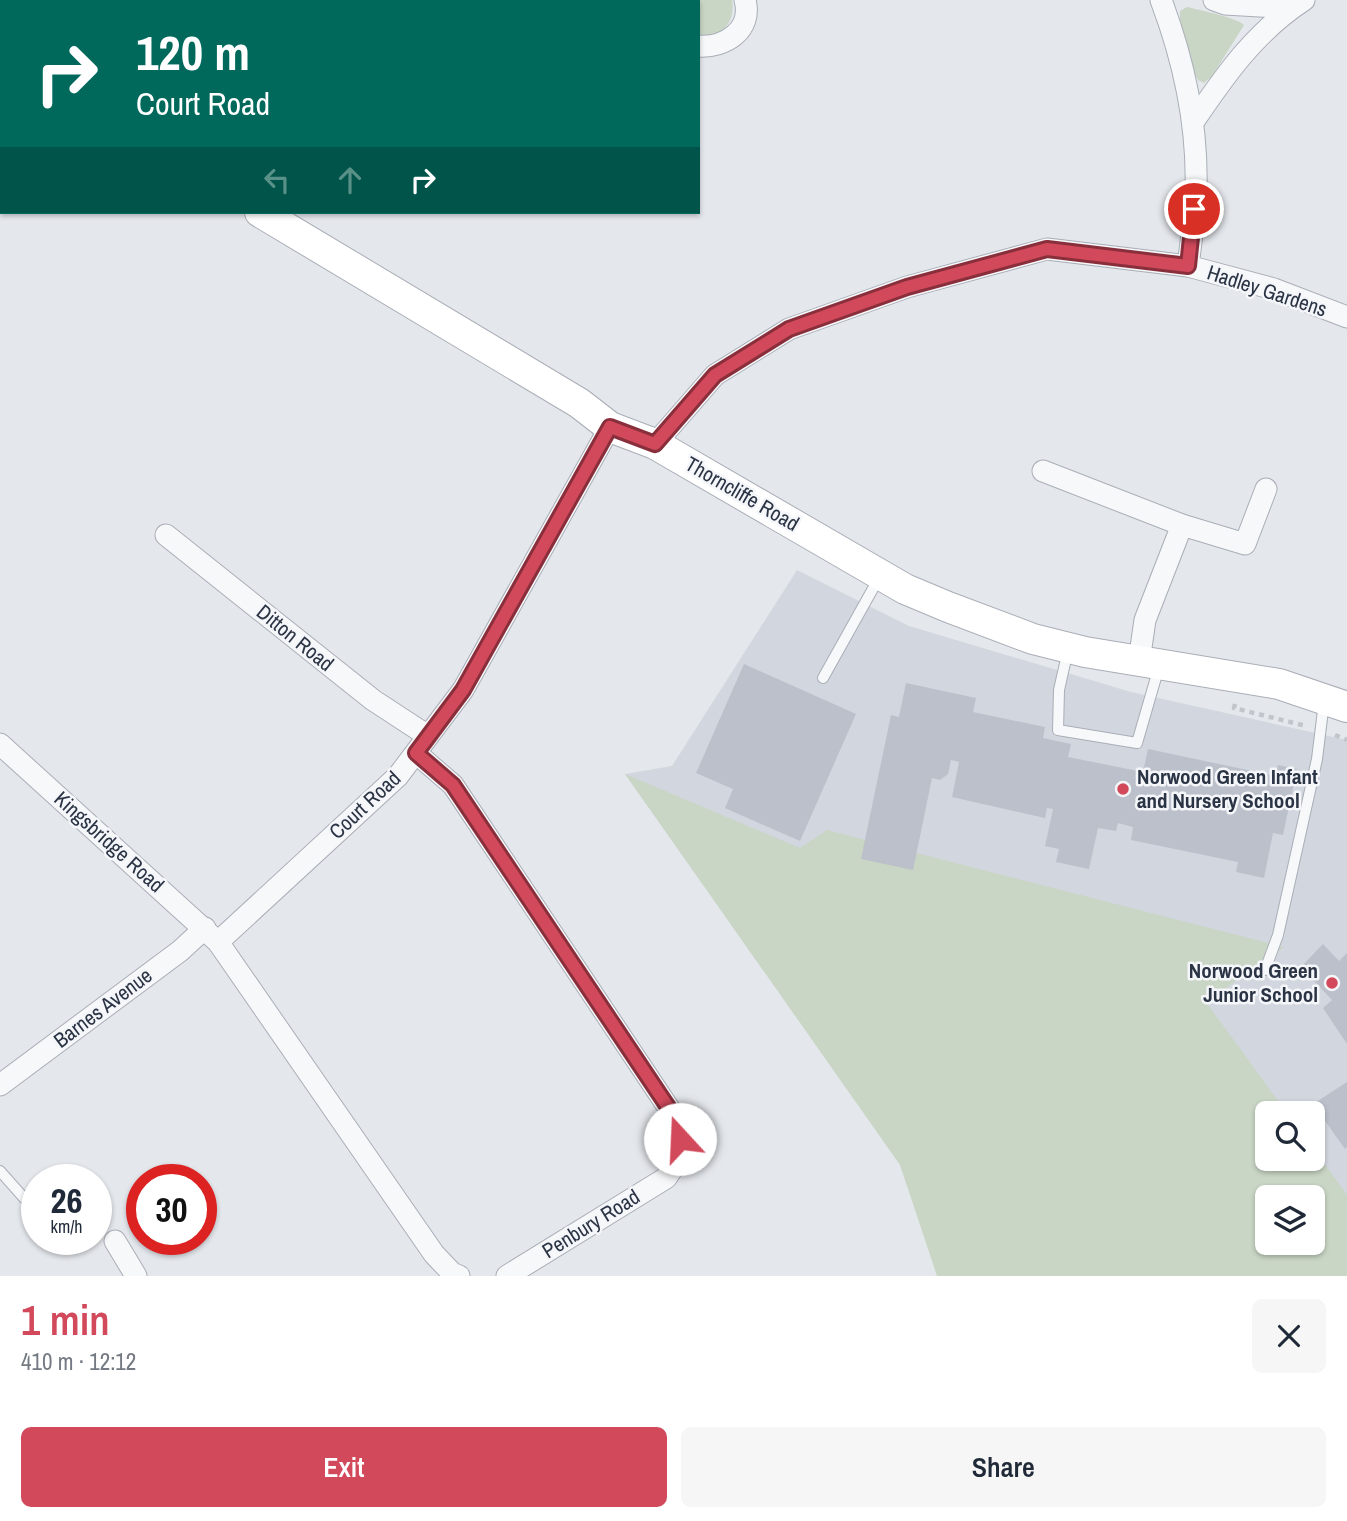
<!DOCTYPE html>
<html lang="en">
<head>
<meta charset="utf-8">
<style>
	body { margin:0; font-family:"Archivo Narrow",sans-serif; background:#f6f6f7; color:#1f2937; height:100vh; display:flex; flex-direction:column; font-size:26px; white-space:nowrap }
	* { box-sizing:border-box; margin:0 }
	p { font-size:23px; color:#747a83 }
	.icon { flex:none; width:38px; height:38px; fill:none; stroke:currentColor; stroke-width:2; stroke-linecap:round; stroke-linejoin:round }
	.map { position:relative; height:1276px; overflow:hidden }
	.panel { display:flex; flex-direction:column; background:#fff; flex:1 }
	.panel>* { flex:none }
	.hud { position:absolute; left:0px; top:0px; width:700px; height:214px; box-shadow:0 2px 5px #0004; background:#00695c; color:#fff; overflow:hidden }
	.controls { position:absolute; left:1255px; top:1101px; display:grid; gap:14px }
	.controls a { display:grid; place-items:center; width:70px; height:70px; border-radius:10px; background:#fff; box-shadow:0 2px 5px #0004; font-size:35px }
	.speed { position:absolute; left:21px; top:1164px; display:flex; gap:14px; font-size:35px; font-weight:700; text-align:center }
	.speed>* { display:grid; place-content:center; width:91px; height:91px; border-radius:50%; background:#fff; box-shadow:0 2px 5px #0004; line-height:1 }
	.speed small { font-size:18px; font-weight:400 }
	.speed .limit { border:10px solid #d22; background:#fff; color:#111 }
	.pin { position:absolute; display:grid; place-items:center; width:60px; height:60px; color:#fff; margin:-30px; border:4px solid #fff; border-radius:50%; box-shadow:0 2px 7px #0007 }
	.me { position:absolute; width:77px; margin:-38px; rotate:340deg; stroke-linejoin:round; filter:drop-shadow(0 0 5px #0008) }
	.turn { display:flex; align-items:center; gap:24px; height:147px; padding:0 21px; font-size:32px }
	.turn .icon { width:91px; height:91px; stroke-width:2.5 }
	.turn b { display:block; font-size:49px; line-height:60px }
	.lanes { display:flex; align-items:center; height:66px; padding:0 21px; background:#0003; justify-content:center; gap:35px; direction:ltr }
	.lanes .off { opacity:.35 }
	.round { display:grid; place-items:center; flex:none; width:74px; height:74px; border-radius:10px; background:#f6f6f7 }
	.head { display:flex; align-items:center; justify-content:space-between; height:119px; padding:0 21px }
	h1 { font-size:42px; font-weight:600; line-height:52px; color:#d1495b }
	.button { display:flex; gap:14px; margin-top:auto; padding:14px 21px }
	.button a { flex:1; height:80px; border-radius:10px; background:#d1495b; color:#fff; font-size:28px; font-weight:600; line-height:80px; text-align:center }
	.button a+a { background:#f6f6f7; color:#1f2937 }
	.map>svg:first-child { display:block }
	.built { fill:#d2d6de; fill-rule:evenodd }
	.green { fill:#c9d6c5; fill-rule:evenodd }
	.building { fill:#bbc0ca }
	.lines { fill:none; stroke-linecap:round; stroke-linejoin:round }
	.lane-casing { stroke:#a9aeb7; stroke-width:12 }
	.street-casing { stroke:#a9aeb7; stroke-width:23 }
	.secondary-casing { stroke:#a9aeb7; stroke-width:32 }
	.path { stroke:#c2c5cb; stroke-width:4.5; stroke-dasharray:5 5; stroke-linecap:butt }
	.lane { stroke:#f7f8fa; stroke-width:10 }
	.street { stroke:#f7f8fa; stroke-width:21 }
	.secondary { stroke:#fff; stroke-width:30 }
	.route-casing { stroke:#882f3b; stroke-width:18 }
	.route { stroke:#d1495b; stroke-width:12 }
	.poi-dot { fill:#d1495b; stroke:#f4f6f9; stroke-width:2.5 }
	.labels { text-anchor:middle; stroke-width:5; stroke-linejoin:round; paint-order:stroke }
	.street-label { font-size:21px; fill:#2b3445; stroke:#f4f6f9 }
	.poi-label { font-size:21px; font-weight:bold; fill:#2b3445; stroke:#f4f6f9; text-anchor:start }
</style>
</head>
<body>
<div class="map">
<svg width="1347" height="1276" viewBox="0 0 1347 1276">
	<rect width="100%" height="100%" fill="#e4e7ec"/>
	<path class="built" d="M797,570L909,626L1131,692L1347,740V1276H939L899,1162L625,774L672,766ZM1267,1113H1312V1158H1267ZM1267,1197H1312V1242H1267Z"/>
	<g class="green">
		<path d="M648,0H732C736,22 721,40 698,35V2Z"/>
		<path d="M1187,7C1199,10 1238,18 1244,25L1212,76L1204,83L1198,80L1194,73L1180,19V11Z"/>
		<path d="M625,774L800,848L827,830L1284,947L1206,1002L1287,1113H1267V1158H1312L1313,1148L1347,1195V1276H937L900,1165ZM1267,1197H1312V1242H1267Z"/>
	</g>
	<g class="building">
		<path d="M744,664L856,714L800,841L725,808L733,789L696,773Z"/>
		<path d="M906,683L976,698L973,712L1045,727L1043,738L1071,744L1068,757L1143,772L1148,749L1276,776L1278,765L1297,769L1283,835L1273,833L1264,878L1236,872L1238,862L1131,840L1133,827L1118,823L1116,831L1098,828L1089,869L1056,862L1059,849L1045,846L1053,809L1047,808L1045,818L952,797L959,762L951,760L948,774L940,780L932,778L913,870L861,859L891,715L899,717Z"/>
		<path d="M1323,944L1339,961L1347,953V1044L1323,1008L1332,1000L1301,967Z"/>
		<path d="M1347,1082V1147L1345,1149L1313,1104Z"/>
	</g>
	<g class="lines">
		<defs>
			<g id="lane">
				<path d="M1068,650L1059,690L1058,730L1137,743L1159,667"/>
				<path d="M823,678L880,576"/>
				<path d="M1265,970L1278,935L1317,759L1324,702"/>
				<path d="M0,1171L24,1198L37,1204"/>
			</g>
			<g id="street">
				<path d="M632,0L634,2"/>
				<path d="M1161,0C1184,61 1198,125 1196,191C1195,216 1191,241 1188,266"/>
				<path d="M1214,0L1225,4L1291,8"/>
				<path d="M22,2L23,0"/>
				<path d="M0,36L2,33"/>
				<path d="M698,46C725,48 753,30 745,0"/>
				<path d="M1194,121C1225,75 1256,31 1304,0"/>
				<path d="M0,183L2,181"/>
				<path d="M655,444L715,375L789,329L907,287L1047,249L1188,266L1274,289L1347,317"/>
				<path d="M1043,471L1182,525L1145,620L1139,661"/>
				<path d="M1182,525L1245,544L1266,489"/>
				<path d="M166,535L373,700L428,736"/>
				<path d="M0,744L218,942L434,1254L452,1273L459,1276"/>
				<path d="M416,753L453,785L678,1122L681,1156L666,1178L507,1276"/>
				<path d="M218,942L398,776L463,690L610,427"/>
				<path d="M0,1085L180,951L205,928"/>
				<path d="M115,1241L136,1276"/>
			</g>
			<g id="secondary">
				<path d="M0,55L2,57"/>
				<path d="M260,212L579,403L610,427L655,444L905,589L948,607L1033,639L1085,652L1279,684L1347,707"/>
			</g>
		</defs>
		<use href="#lane" class="lane-casing"/>
		<use href="#street" class="street-casing"/>
		<use href="#secondary" class="secondary-casing"/>
		<g class="path">
			<path d="M1235,704L1234,708L1306,726"/>
			<path d="M1335,735L1347,740"/>
		</g>
		<use href="#lane" class="lane"/>
		<use href="#street" class="street"/>
		<use href="#secondary" class="secondary"/>
	</g>
	<g class="lines">
		<defs>
			<path id="route" d="M680,1139L678,1122L453,785L416,753L463,690L610,427L655,444L715,375L789,329L907,287L1047,249L1188,266L1194,209"/>
		</defs>
		<use href="#route" class="route-casing"/>
		<use href="#route" class="route"/>
	</g>
	<g class="poi-dot">
		<circle cx="1123" cy="789" r="7"/>
		<circle cx="1332" cy="983" r="7"/>
	</g>
	<g class="labels">
		<g class="street-label">
			<text transform="translate(1267 291) rotate(18)" y="7">Hadley Gardens</text>
			<text transform="translate(742 494) rotate(30)" y="7">Thorncliffe Road</text>
			<text transform="translate(295 638) rotate(39)" y="7">Ditton Road</text>
			<text transform="translate(365 805) rotate(-43)" y="7">Court Road</text>
			<text transform="translate(109 842) rotate(42)" y="7">Kingsbridge Road</text>
			<text transform="translate(103 1008) rotate(-37)" y="7">Barnes Avenue</text>
			<text transform="translate(591 1224) rotate(-32)" y="7">Penbury Road</text>
		</g>
		<g class="poi-label">
			<text x="1137" y="784">Norwood Green Infant<tspan x="1137" dy="24">and Nursery School</tspan></text>
			<text x="1318" y="978" text-anchor="end">Norwood Green<tspan x="1318" dy="24">Junior School</tspan></text>
		</g>
	</g>
</svg>
<div class="controls">
<a><svg class="icon" aria-label="search" viewBox="0 0 24 24"><circle cx="10" cy="10" r="6"/><path d="M15 15l6 6"/></svg></a>
<a><svg class="icon" aria-label="layers" viewBox="0 0 24 24"><path d="M12 4l9 5-9 5-9-5zM3 14l9 5 9-5"/></svg></a>
</div>
<div class="speed"><div>26<small>km/h</small></div><div class="limit">30</div></div>
<div class="pin" style="left:1194px;top:209px;background:#d93025"><svg class="icon" aria-label="arrive" viewBox="0 0 24 24"><path d="M6 21V4h12l-3 4 3 4H6"/></svg></div>
<svg class="me" style="left:680px;top:1139px" viewBox="-20 -20 40 40"><circle r="19" fill="#fff"/><path d="M0-13L10 11 0 6-10 11z" fill="#d1495b"/></svg>
<div class="hud">
<div class="turn"><svg class="icon" aria-label="right" viewBox="0 0 24 24"><path d="M7 20v-9h11M14 6l5 5-5 5"/></svg><div><b>120 m</b>Court Road</div></div>
<div class="lanes"><svg class="icon off" aria-label="left" viewBox="0 0 24 24"><path d="M17 20v-9H6M10 6l-5 5 5 5"/></svg><svg class="icon off" aria-label="ahead" viewBox="0 0 24 24"><path d="M12 20V5M6 11l6-6 6 6"/></svg><svg class="icon" aria-label="right" viewBox="0 0 24 24"><path d="M7 20v-9h11M14 6l5 5-5 5"/></svg></div>
</div>
</div>
<section class="panel">
<div class="head"><div><h1>1 min</h1><p>410 m · 12:12</p></div><a class="round"><svg class="icon" aria-label="close" viewBox="0 0 24 24"><path d="M6 6l12 12M18 6L6 18"/></svg></a></div>
<div class="button"><a>Exit</a><a>Share</a></div>
</section>
</body>
</html>
